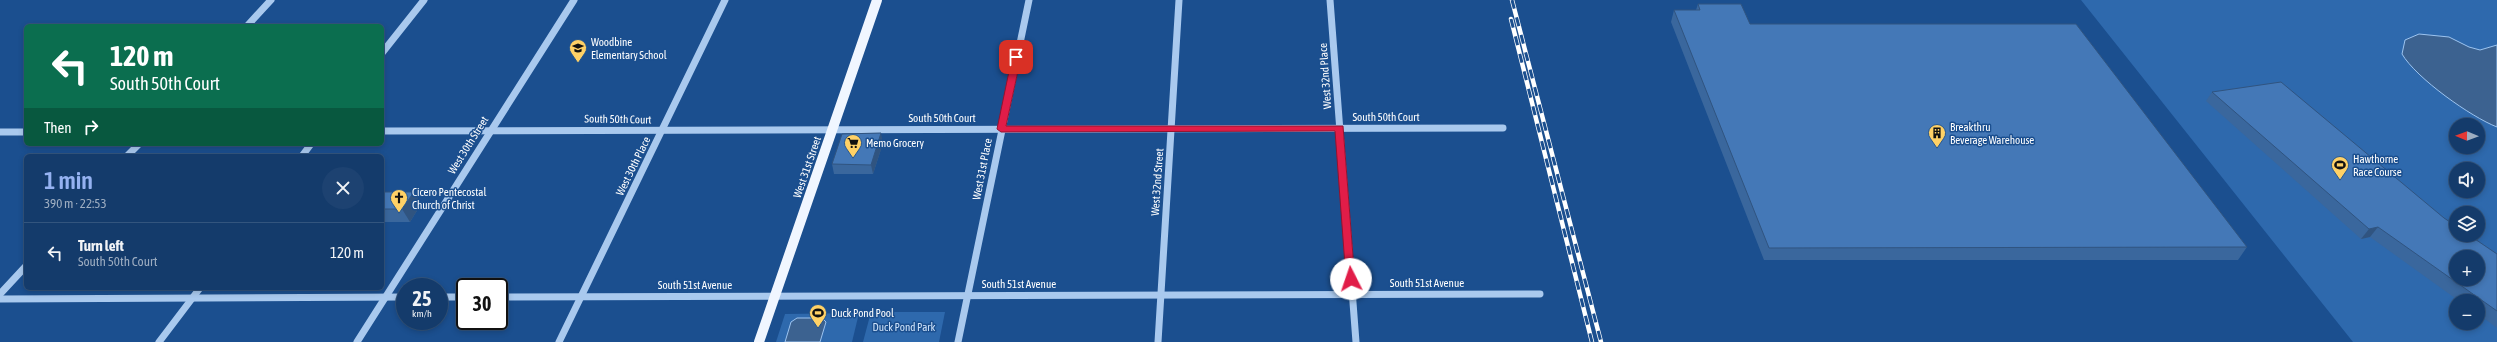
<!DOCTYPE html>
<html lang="en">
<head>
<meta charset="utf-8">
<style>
	body { margin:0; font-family:"Asap Condensed",sans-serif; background:#1d4271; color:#f1f3f6; height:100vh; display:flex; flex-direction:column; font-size:15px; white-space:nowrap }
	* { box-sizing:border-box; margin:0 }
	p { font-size:13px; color:#9dadc1 }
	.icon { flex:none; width:22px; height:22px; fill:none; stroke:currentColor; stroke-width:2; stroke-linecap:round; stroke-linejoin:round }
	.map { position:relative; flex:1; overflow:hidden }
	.drawer { position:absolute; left:24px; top:154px; width:360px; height:136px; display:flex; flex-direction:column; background:#143b6b; border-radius:6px; box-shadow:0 2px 6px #0003,0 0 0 1px #33557e }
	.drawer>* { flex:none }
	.top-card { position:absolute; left:24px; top:24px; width:360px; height:122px; border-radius:6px; box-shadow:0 2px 6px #0003,0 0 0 1px #33557e; background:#0b6e4f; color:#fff; overflow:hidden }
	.needle { width:26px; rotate:271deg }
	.buttons { position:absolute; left:2449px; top:118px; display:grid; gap:8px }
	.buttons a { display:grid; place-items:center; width:36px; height:36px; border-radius:50%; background:#143b6b; box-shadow:0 2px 6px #0003,0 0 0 1px #33557e; font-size:20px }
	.speed { position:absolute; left:396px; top:278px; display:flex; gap:8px; font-size:20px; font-weight:700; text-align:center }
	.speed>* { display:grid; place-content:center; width:52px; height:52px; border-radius:50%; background:#143b6b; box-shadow:0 2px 6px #0003,0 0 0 1px #33557e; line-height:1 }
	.speed small { font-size:10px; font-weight:400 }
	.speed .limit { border:2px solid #111; border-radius:6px; background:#fff; color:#111 }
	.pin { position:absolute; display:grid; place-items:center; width:34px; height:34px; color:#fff; margin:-17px; border-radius:8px; box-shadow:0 2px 6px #0006 }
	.me { position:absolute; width:44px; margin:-22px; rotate:356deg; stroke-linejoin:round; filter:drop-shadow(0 0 3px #0008) }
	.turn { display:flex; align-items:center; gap:14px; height:84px; padding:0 20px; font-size:18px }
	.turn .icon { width:52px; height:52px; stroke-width:2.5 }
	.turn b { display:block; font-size:28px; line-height:34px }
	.then { display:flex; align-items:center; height:38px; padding:0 20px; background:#0003; gap:8px; font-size:15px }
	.round { display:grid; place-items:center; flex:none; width:42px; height:42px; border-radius:21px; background:#1d4271 }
	.summary { display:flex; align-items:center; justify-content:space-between; height:68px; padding:0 20px }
	h1 { font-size:24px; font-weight:600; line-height:30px; color:#95b2f1 }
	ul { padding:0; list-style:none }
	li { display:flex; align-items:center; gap:12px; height:60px; padding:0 20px; border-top:1px solid #33557e }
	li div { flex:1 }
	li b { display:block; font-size:15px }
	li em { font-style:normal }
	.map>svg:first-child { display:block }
	.green { fill:#2e69ad; fill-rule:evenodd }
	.water { fill:#3c6290; stroke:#9cc4f0 }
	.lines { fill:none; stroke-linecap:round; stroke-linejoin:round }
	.minor { stroke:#a9c9ee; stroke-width:7 }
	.major { stroke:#f0f6ff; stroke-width:10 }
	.rail-casing { stroke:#fff; stroke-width:4.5 }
	.rail { stroke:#1b4f8f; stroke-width:3; stroke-dasharray:9; stroke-linecap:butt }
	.wall { fill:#3a679d }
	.shaded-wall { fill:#305480 }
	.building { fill:#4478b7; stroke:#305480; fill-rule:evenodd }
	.route { fill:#e11d48; stroke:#92132f }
	.labels { text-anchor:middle; stroke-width:3; stroke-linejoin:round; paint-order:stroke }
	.poi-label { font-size:11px; fill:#fff; stroke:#1b4f8f; text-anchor:start }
	.street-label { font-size:11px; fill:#fff; stroke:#1b4f8f }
	.park-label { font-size:11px; fill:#cfe3fa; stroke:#1b4f8f }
</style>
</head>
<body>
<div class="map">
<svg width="2497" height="342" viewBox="0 0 2497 342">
	<rect width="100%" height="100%" fill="#1b4f8f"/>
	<g class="green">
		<path d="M2081,0H2497V342H2353ZM2456,125H2478V147H2456ZM2456,169H2478V191H2456ZM2456,213H2478V235H2456ZM2456,257H2478V279H2456ZM2456,301H2478V323H2456Z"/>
		<path d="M871,312H945L939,342H863Z"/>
		<path d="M859,313L852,342H776L785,314Z"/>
	</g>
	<g class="water">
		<path d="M2419,34L2449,37L2469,47L2480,50L2497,45V127C2471,117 2416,78 2402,54L2405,40Z"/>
		<path d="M797,318H822L826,322L820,342H785L791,322Z"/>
	</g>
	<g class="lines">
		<g class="minor">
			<path d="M1330,0L1356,342"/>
			<path d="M247,26L271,0"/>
			<path d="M382,53L424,0"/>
			<path d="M382,131L1503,128"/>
			<path d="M0,132H26"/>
			<path d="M127,156L139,144"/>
			<path d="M302,156L311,144"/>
			<path d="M0,294L26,266"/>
			<path d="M439,297H465"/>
			<path d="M499,297L1540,294"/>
			<path d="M0,299L405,297"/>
			<path d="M159,342L200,288"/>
			<path d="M357,342L574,0"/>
			<path d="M559,342L725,0"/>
			<path d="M958,342L1029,0"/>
			<path d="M1158,342L1179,0"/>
		</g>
		<path class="major" d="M759,342L877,0"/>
		<defs>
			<g id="rail">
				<path d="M1512,0L1601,342"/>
				<path d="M1511,19L1592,342"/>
			</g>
		</defs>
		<use href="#rail" class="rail-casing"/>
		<use href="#rail" class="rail"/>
	</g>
	<g class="wall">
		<path d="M1698,4L1750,24L2247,247L2238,260H1764L1671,22L1674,10H1696Z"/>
		<path d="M2212,92L2444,218L2497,254V328L2478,314V301H2459L2370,237L2361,239L2206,101Z"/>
		<path d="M883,143L873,174H834L832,164Z"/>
		<path d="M382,192H414L421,204L410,222H382Z"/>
	</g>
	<g class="shaded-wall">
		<path d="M881,133L883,143L873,174L871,165Z"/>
		<path d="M414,192L421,204L410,222L402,209Z"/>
		<path d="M2378,227L2370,237L2361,239L2369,229Z"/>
	</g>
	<g class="building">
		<path d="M1698,4H1741L1750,24H2076L2247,247L1769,248L1674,10H1700Z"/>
		<path d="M2281,82L2444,218L2456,226V235H2469L2497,254V311L2378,227L2369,229L2212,92ZM2456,257H2478V279H2456Z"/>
		<path d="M881,133L871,165L832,164L842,134Z"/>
		<path d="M382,192H414L402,209H382Z"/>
	</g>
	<path class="route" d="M1016,55L1021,57L1006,126H1343L1355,282H1348L1346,279L1335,131L1001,132L997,129L1012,57Z"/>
	<defs>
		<symbol id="school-pin" viewBox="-11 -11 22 30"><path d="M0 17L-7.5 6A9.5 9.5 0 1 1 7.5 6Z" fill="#ffd166" stroke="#1b4f8f"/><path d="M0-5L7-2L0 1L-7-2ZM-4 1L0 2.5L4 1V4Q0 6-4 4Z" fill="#111"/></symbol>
		<symbol id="building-pin" viewBox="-11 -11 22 30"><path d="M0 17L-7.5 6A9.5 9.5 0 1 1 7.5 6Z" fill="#ffd166" stroke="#1b4f8f"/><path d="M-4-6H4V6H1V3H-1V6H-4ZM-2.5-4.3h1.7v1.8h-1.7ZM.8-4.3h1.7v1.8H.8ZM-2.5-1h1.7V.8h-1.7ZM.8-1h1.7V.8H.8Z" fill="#111"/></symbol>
		<symbol id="supermarket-pin" viewBox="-11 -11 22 30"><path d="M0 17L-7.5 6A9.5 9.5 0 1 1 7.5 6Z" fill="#ffd166" stroke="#1b4f8f"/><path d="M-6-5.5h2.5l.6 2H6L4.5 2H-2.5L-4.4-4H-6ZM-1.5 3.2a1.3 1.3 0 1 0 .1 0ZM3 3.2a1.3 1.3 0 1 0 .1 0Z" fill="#111"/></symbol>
		<symbol id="stadium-pin" viewBox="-11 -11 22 30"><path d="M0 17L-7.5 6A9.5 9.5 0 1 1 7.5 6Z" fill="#ffd166" stroke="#1b4f8f"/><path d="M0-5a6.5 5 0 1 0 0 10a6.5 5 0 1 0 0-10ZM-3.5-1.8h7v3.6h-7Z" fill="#111"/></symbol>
		<symbol id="church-pin" viewBox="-11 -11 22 30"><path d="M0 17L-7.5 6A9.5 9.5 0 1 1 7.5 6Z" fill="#ffd166" stroke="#1b4f8f"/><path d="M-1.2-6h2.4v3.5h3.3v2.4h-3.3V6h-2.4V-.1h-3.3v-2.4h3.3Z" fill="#111"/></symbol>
	</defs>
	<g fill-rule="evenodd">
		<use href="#school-pin" x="568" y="38" width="20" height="27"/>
		<use href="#building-pin" x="1927" y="123" width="20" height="27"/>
		<use href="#supermarket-pin" x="843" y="133" width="20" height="27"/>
		<use href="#stadium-pin" x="2330" y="155" width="20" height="27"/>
		<use href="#church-pin" x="389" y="188" width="20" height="27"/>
		<use href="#stadium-pin" x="808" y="303" width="20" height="27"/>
	</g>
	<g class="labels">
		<g class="poi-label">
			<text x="591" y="46">Woodbine<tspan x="591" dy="13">Elementary School</tspan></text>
			<text x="1950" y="131">Breakthru<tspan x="1950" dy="13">Beverage Warehouse</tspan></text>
			<text x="866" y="147">Memo Grocery</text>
			<text x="2353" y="163">Hawthorne<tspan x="2353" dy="13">Race Course</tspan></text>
			<text x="412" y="196">Cicero Pentecostal<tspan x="412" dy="13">Church of Christ</tspan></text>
			<text x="831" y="317">Duck Pond Pool</text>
		</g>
		<g class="street-label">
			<text transform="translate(1325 76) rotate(-94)" y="4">West 32nd Place</text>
			<text x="1386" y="121">South 50th Court</text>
			<text x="942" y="122">South 50th Court</text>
			<text transform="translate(618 119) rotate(1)" y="4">South 50th Court</text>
			<text transform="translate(468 145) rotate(-58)" y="4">West 30th Street</text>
			<text transform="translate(633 166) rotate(-64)" y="4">West 30th Place</text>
			<text transform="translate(807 167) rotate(-71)" y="4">West 31st Street</text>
			<text transform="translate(982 169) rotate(-79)" y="4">West 31st Place</text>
			<text transform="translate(1157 182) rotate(-86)" y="4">West 32nd Street</text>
			<text x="1427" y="287">South 51st Avenue</text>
			<text x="1019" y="288">South 51st Avenue</text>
			<text x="695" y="289">South 51st Avenue</text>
		</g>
		<g class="park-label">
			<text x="904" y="331">Duck Pond Park</text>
		</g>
	</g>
</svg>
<div class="buttons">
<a><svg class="needle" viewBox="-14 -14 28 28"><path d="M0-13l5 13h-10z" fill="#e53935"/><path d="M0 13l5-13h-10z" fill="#9dadc1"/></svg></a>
<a><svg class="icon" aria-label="sound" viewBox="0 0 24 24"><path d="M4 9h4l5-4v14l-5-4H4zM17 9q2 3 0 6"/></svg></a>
<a><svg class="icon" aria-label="layers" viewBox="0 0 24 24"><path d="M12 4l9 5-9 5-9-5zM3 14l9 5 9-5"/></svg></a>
<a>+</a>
<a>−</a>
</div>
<div class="speed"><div>25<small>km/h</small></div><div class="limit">30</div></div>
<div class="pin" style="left:1016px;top:57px;background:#d93025"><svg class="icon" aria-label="arrive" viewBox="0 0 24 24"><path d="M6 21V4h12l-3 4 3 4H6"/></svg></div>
<svg class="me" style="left:1351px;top:279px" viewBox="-20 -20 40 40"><circle r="19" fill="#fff"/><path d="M0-13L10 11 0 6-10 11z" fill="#e11d48"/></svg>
<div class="top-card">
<div class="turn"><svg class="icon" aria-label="left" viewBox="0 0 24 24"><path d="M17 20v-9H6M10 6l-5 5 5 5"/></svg><div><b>120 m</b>South 50th Court</div></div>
<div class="then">Then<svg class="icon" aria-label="right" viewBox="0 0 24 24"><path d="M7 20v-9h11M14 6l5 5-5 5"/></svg></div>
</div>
<section class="drawer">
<div class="summary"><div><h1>1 min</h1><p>390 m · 22:53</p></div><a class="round"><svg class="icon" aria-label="close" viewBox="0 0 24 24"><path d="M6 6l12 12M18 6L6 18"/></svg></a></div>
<ul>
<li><svg class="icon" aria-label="left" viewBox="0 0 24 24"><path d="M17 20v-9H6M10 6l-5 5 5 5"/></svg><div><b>Turn left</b><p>South 50th Court</p></div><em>120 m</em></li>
</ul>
</section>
</div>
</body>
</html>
